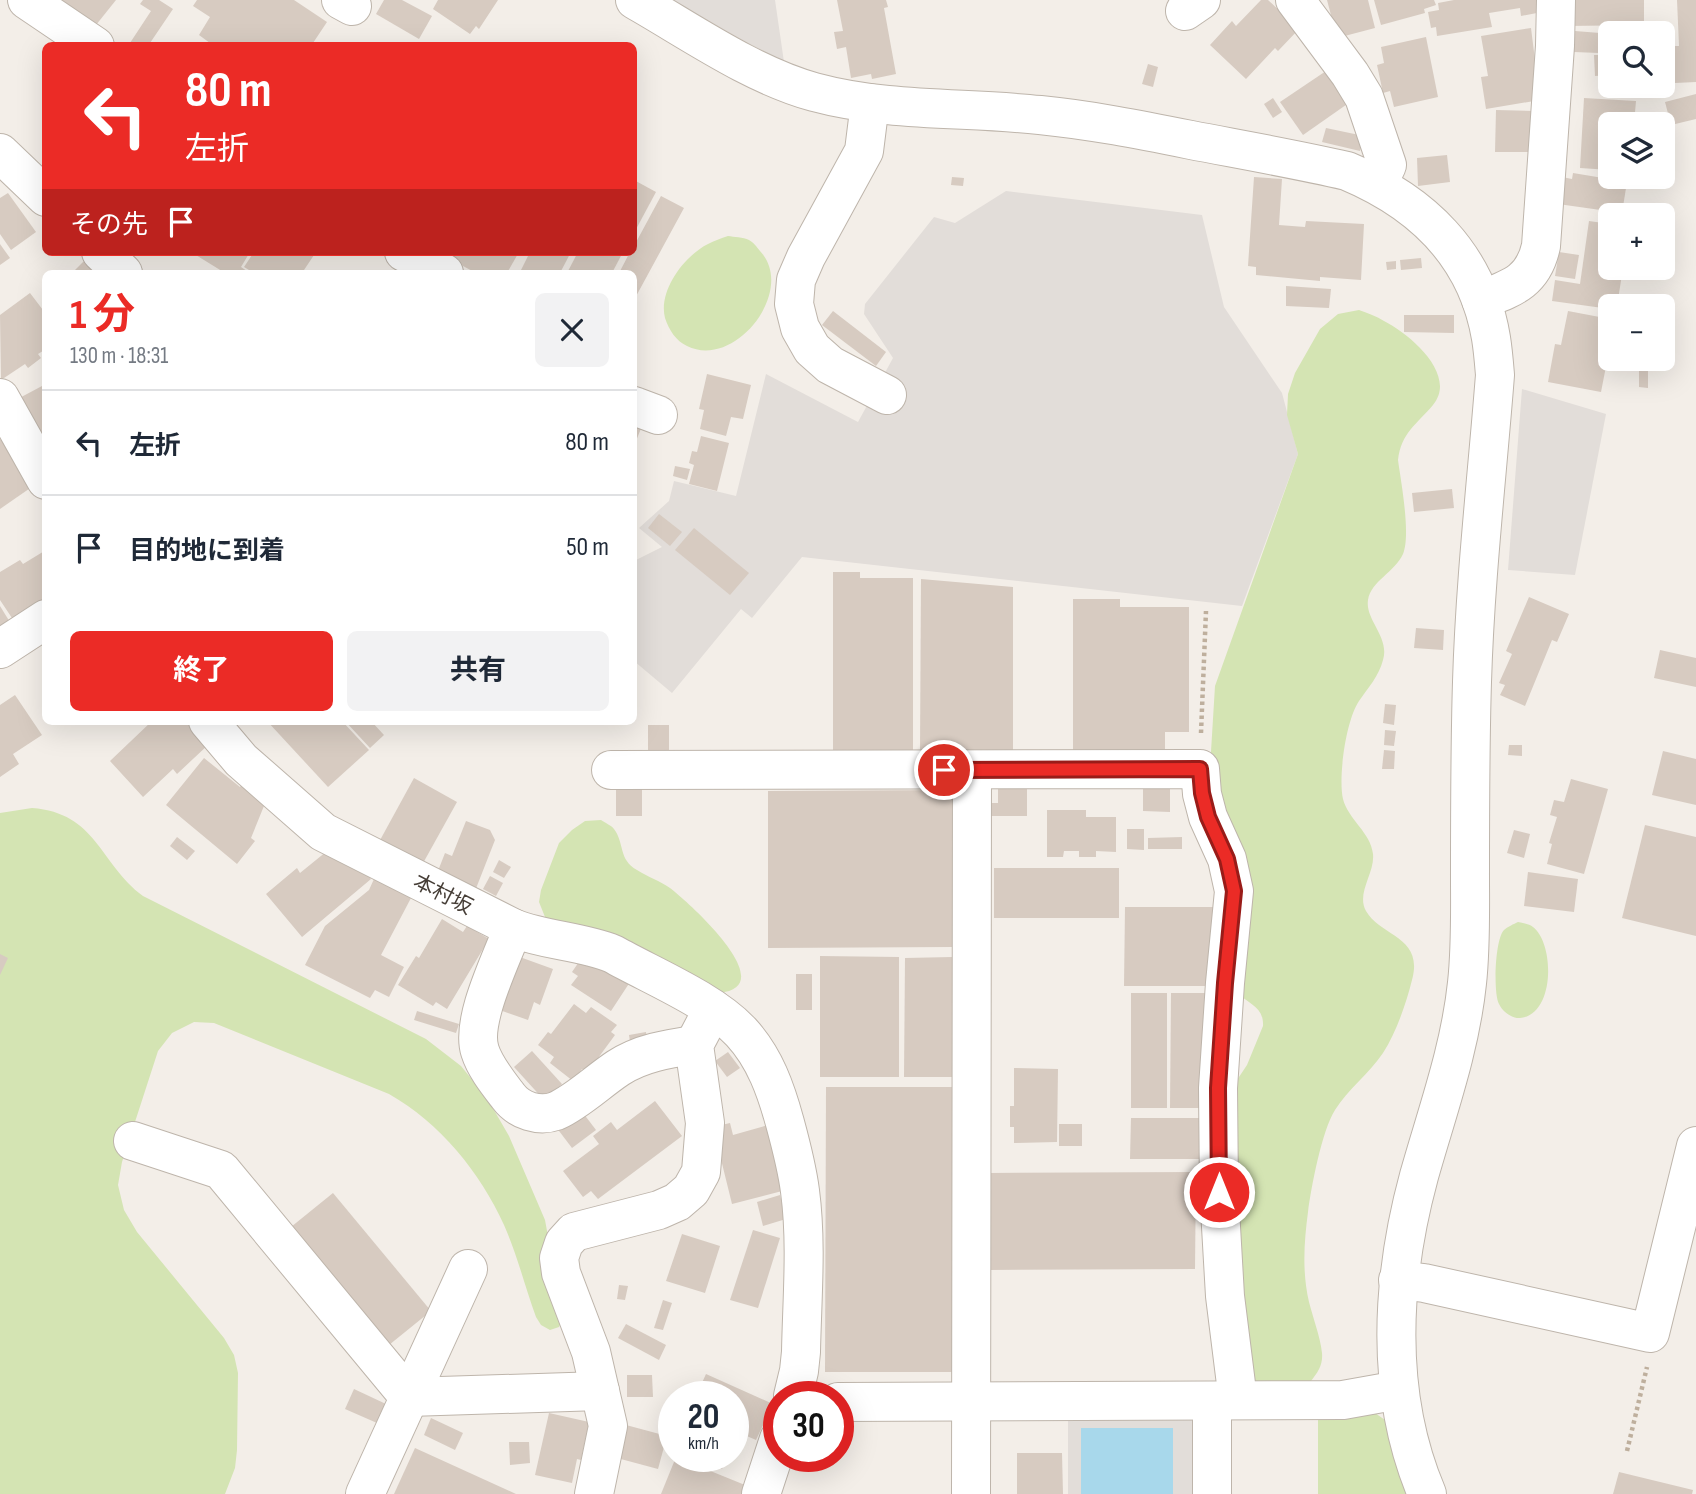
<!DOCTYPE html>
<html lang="ja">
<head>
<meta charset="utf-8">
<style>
	body { margin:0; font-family:"Sofia Sans Condensed","Noto Sans JP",sans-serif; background:#f2f2f3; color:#1f2937; height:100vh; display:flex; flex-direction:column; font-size:26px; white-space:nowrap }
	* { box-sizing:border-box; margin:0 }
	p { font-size:23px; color:#747a83 }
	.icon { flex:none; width:38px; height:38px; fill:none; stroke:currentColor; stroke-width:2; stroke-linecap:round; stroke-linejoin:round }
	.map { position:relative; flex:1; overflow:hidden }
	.drawer { position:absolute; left:42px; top:270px; width:595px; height:455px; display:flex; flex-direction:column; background:#fff; border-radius:10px; box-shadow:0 7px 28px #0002 }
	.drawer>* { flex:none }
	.banner { position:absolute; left:42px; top:42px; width:595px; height:214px; border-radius:10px; box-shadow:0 7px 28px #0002; background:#eb2b26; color:#fff; overflow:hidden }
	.fabs { position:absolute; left:1598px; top:21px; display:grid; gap:14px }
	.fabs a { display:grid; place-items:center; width:77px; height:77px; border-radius:10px; background:#fff; box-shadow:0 7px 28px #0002; font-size:35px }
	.speed { position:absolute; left:658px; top:1381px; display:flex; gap:14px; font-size:35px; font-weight:700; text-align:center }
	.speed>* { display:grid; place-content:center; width:91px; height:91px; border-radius:50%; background:#fff; box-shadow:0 7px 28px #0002; line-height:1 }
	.speed small { font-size:18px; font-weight:400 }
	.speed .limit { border:10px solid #d22; background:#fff; color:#111 }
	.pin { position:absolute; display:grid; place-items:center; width:60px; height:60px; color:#fff; margin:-30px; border:4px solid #fff; border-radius:50%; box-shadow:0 2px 7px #0007 }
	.me { position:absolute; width:77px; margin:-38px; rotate:0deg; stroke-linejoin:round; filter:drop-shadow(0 0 5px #0008) }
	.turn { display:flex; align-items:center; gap:24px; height:147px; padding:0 28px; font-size:32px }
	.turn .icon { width:91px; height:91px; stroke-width:2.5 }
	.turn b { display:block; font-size:49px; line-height:60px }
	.then { display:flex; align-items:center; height:66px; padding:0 28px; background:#0003; gap:14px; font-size:26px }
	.round { display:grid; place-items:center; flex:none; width:74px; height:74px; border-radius:10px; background:#f2f2f3 }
	.head { display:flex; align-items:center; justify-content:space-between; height:119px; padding:0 28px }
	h1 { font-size:42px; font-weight:700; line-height:52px; color:#eb2b26 }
	.primary-button { display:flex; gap:14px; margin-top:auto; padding:14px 28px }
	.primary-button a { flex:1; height:80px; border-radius:10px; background:#eb2b26; color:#fff; font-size:28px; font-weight:700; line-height:80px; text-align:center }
	.primary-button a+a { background:#f2f2f3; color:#1f2937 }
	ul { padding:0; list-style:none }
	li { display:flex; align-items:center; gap:21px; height:105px; padding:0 28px; border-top:2px solid #e0e1e3 }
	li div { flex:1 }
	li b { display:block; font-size:26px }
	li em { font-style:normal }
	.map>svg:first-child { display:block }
	.industrial { fill:#e2ddd9 }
	.green { fill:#d4e4b3 }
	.water { fill:#a8d8eb }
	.building { fill:#d7cbc1 }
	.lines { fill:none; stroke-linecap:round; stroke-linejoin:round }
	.minor-casing { stroke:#beb5ab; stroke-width:40 }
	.path { stroke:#beaf9d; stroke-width:4.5; stroke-dasharray:3.5 3.5; stroke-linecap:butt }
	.minor { stroke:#fff; stroke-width:38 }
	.route-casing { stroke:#991c19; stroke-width:18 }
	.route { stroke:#eb2b26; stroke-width:12 }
	.labels { text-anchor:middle; stroke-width:6; stroke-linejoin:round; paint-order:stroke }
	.street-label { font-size:21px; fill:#463e37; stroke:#fff }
</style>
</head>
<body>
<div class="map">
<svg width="1696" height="1494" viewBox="0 0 1696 1494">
	<rect width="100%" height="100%" fill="#f3eee8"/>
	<g class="industrial">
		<path d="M672,0H775L784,62L744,41Z"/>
		<path d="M1006,191L1202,215L1224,307L1282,393L1298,454L1242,606L802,557L752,618L741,609L672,693L634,661V561L662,547L639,528L669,501L674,481L736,496L766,374L858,422L893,358L864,314L865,304L934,217L955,223Z"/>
		<path d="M1522,389L1606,414L1575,575L1508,570Z"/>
		<path d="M1068,1413H1191L1199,1421V1494H1068Z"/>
	</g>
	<g class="green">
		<path d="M728,236C734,237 743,237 749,240C753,242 757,247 760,251C797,290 735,370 687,346C676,341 669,330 665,318C658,291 684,256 708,244C714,241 721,238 728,236Z"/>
		<path d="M1359,310C1367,313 1376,316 1384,321C1410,334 1458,375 1433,405C1417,424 1401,433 1398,460C1401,482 1411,535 1403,554C1395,572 1371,581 1368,600C1365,620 1390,637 1383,660C1379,676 1368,688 1359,701C1346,720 1338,777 1343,799C1348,819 1371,833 1373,854C1375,873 1356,893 1366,911C1381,937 1424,936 1412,980C1406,1004 1396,1033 1383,1053C1369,1074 1348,1089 1335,1110C1322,1130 1311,1188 1308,1212C1304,1242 1302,1272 1309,1302C1313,1318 1320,1336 1322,1353C1323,1365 1318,1372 1311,1381L1256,1384L1249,1377L1231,1089L1247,1065L1263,1026C1264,1007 1249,1004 1237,993L1210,768L1215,686L1298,454L1287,415L1288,394L1295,373L1320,329L1338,314Z"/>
		<path d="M32,808C97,813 99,863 143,896L426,1039L461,1066L487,1098L509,1136L545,1220L563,1318L559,1327L550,1330L541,1325L536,1317C525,1287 517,1254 504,1225C480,1172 440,1123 389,1094L214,1023L194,1022L172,1033L158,1051L122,1162L118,1185L124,1210L137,1232L224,1338L234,1355L238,1373L237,1450L235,1468L225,1494H0V813Z"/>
		<path d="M601,820C605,823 611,825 614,829C625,844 618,859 637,870C648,877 660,881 670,888C687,901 784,987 719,993L545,917L539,902L541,890L559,843L572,830L585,821Z"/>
		<path d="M1518,922C1523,923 1530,924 1533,927C1555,944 1555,1015 1520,1018C1512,1019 1502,1011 1499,1004C1493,993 1495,939 1504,930C1507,927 1514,924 1518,922Z"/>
		<path d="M1318,1413H1375L1385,1420L1407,1494H1318Z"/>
	</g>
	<rect class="water" x="1081" y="1428" width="92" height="66"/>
	<g class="building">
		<path d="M46,0H116L92,30Z"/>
		<path d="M143,0H159L173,9L148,46H128L151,11L140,4Z"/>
		<path d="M197,0H294L327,22L311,46H214L199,35L210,17L193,6Z"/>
		<path d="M384,0H402L432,16L419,39L376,14Z"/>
		<path d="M438,0H498L479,29L476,26L470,34L433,9Z"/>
		<path d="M837,0H886L888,7L884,8L896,74L872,79L871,74L851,78L846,47L837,49L834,32L843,31Z"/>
		<path d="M1261,0H1268L1299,29L1278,51L1275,48L1246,79L1210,45L1232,21L1236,26Z"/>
		<path d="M1327,0H1368L1375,28L1337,38Z"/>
		<path d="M1374,0H1434L1436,5L1424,9L1425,13L1381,25Z"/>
		<path d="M1454,0H1540L1542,12L1521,16L1520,8L1489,13L1492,27L1437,36L1436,27L1431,28L1428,12L1439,10L1438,3Z"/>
		<path d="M1567,0H1644V25L1567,26Z"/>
		<path d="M1677,0H1696V82L1675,83L1673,46H1679Z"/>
		<path d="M1531,28L1540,100L1486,109L1481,77L1488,76L1481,36Z"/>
		<path d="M1575,31L1600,33L1599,53L1574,52Z"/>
		<path d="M1426,37L1438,97L1394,107L1390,91L1383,93L1377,65L1384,63L1381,47Z"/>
		<path d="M1594,55H1610V75L1595,76Z"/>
		<path d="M1148,64L1158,67L1153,87L1142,84Z"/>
		<path d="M1326,71L1353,100L1303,135L1280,102Z"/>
		<path d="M1696,94V119L1671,125L1665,102Z"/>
		<path d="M1273,98L1282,112L1273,118L1264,104Z"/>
		<path d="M1584,98L1636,101L1634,124H1610V170L1580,168Z"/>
		<path d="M1496,110L1534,111L1533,152H1495Z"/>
		<path d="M1326,128L1364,136L1360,151L1322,142Z"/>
		<path d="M1447,155L1450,182L1418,186L1417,158Z"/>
		<path d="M1573,173L1627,182L1622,213L1558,204L1562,177L1572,179Z"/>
		<path d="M952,177L964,178L963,186L951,185Z"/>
		<path d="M1254,177L1282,179L1279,225L1305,227L1306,221L1364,224L1361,280L1320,277V281L1256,275V267L1248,266Z"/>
		<path d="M634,180L656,192L634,233Z"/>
		<path d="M8,193L36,232L11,250L0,234V198Z"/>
		<path d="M661,196L684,208L634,300V273H619L630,252H634V246Z"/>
		<path d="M1589,221L1610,224V268H1623L1617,306H1610V309L1552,301L1555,280L1580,284Z"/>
		<path d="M0,244L10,258L0,265Z"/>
		<path d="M191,252H250L241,267L250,273H225Z"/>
		<path d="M254,252H319L316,256L314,255L302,273H254L244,267Z"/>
		<path d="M437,252H519L507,273H476Z"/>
		<path d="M530,252H571L560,273H522L520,272Z"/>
		<path d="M578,252H623L612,273H567Z"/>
		<path d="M1559,252L1579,255L1575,279L1555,276Z"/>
		<path d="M1421,258L1422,268L1401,270L1400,260Z"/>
		<path d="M86,259L100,273H72Z"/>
		<path d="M1396,261V269L1387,270L1386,262Z"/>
		<path d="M1286,286L1331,289L1329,308L1286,306Z"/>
		<path d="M30,293L46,314V349L38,354L41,358L28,368L25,364L1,380L0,315Z"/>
		<path d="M833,311L886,352L876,366L822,325Z"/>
		<path d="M1568,311L1610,319V346L1601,392L1548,382L1555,344L1561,345Z"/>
		<path d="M1404,315H1454V333L1404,332Z"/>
		<path d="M1639,367L1648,368V388L1639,387Z"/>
		<path d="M707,374L751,385L743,419L731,417L726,436L700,429L704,410L699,409Z"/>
		<path d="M42,386L46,394V438L35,444L12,402Z"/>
		<path d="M634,423L642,426L634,446Z"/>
		<path d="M701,436L729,443L717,491L689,484L694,465L689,463L692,451L697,452Z"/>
		<path d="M3,438L36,484L0,509V440Z"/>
		<path d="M675,466L690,469L687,480L673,476Z"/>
		<path d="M1452,489L1454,508L1414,512L1412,493Z"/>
		<path d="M659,514L682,532L670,546L648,528Z"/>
		<path d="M694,528L749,573L730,595L675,550Z"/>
		<path d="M46,550V609L18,627L0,600V572L20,560L23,564Z"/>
		<path d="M833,572H860V578H913V753L833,754Z"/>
		<path d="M921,579L1013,587V752H920Z"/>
		<path d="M1529,597L1569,614L1557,642L1552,640L1525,706L1500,695L1505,685L1499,683L1512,654L1506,651Z"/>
		<path d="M1073,599H1120V607H1189V732H1165V754L1073,755Z"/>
		<path d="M0,606L13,627L0,635Z"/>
		<path d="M1416,628L1444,630L1443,650L1414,648Z"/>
		<path d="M1660,650L1696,658V687L1654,678Z"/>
		<path d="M15,695L42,735L13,754L19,764L0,777V705Z"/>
		<path d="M1385,704L1396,705L1394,725L1383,723Z"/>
		<path d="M152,721H187L209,744L177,774L173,769L143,797L110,761Z"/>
		<path d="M267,721H342L369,750L328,787Z"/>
		<path d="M345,721H371L384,735L370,748Z"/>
		<rect x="648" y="725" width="21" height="29"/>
		<path d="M1385,730L1396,731L1394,746L1384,745Z"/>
		<path d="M1509,745H1522V756L1508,755Z"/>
		<path d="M1384,750L1395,751L1394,769H1382Z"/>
		<path d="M1663,751L1696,759V805L1652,795Z"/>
		<path d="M204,758L240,787L243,783L266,801L251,838L255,841L237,864L166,805Z"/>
		<path d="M414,778L457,802L422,865L379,842Z"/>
		<path d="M1571,779L1608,789L1584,874L1547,864L1552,844L1549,843L1557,817L1550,815L1554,800L1564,802Z"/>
		<rect x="616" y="782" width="26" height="34"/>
		<path d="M1143,785H1170V812L1143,811Z"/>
		<path d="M998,786H1027V816H989V803H998Z"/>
		<path d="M952,790V947L768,948V791Z"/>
		<path d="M1047,810H1086V817H1116V852L1096,851V857H1079V851H1064L1063,857H1047Z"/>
		<path d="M466,821L490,830L495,840L475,891L436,876L445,853L452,856Z"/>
		<path d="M1645,825L1696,837V936L1622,918Z"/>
		<path d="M1127,829H1144V850L1127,849Z"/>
		<path d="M1514,830L1530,834L1524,858L1507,853Z"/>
		<path d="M177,837L195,851L187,860L170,846Z"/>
		<path d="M1182,837V849H1148V838Z"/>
		<path d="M332,847L355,860L371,879L302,937L266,894L297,868L300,873Z"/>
		<path d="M499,860L511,867L504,878L493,872Z"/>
		<rect x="994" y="868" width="125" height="50"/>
		<path d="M1528,872L1578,879L1574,912L1524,906Z"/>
		<path d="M490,876L503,883L496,896L483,889Z"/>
		<path d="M374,879L411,898L381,955L404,967L389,997L375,990L370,998L305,965L325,926L369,890Z"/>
		<path d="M1125,907H1222L1208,986H1124Z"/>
		<path d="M442,919L463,932L467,926L489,939L447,1009L436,1002L433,1006L398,985L416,956L419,958Z"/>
		<path d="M585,953L630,982L611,1011L571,985L578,976L572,972Z"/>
		<path d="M0,954L8,958L0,975Z"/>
		<path d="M517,956L553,969L540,1005L534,1002L528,1020L494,1008Z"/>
		<path d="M820,956L899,957V1077H820Z"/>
		<path d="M952,957V1077H904L905,958Z"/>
		<rect x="796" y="974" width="16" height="36"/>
		<rect x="1131" y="993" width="36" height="115"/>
		<path d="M1171,993H1207V1108H1170Z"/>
		<path d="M574,1004L586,1013L591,1007L617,1025L611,1032L615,1035L587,1073L582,1069L573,1081L550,1063L554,1057L538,1045L548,1032L551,1034Z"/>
		<path d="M417,1011L459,1024L456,1033L414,1020Z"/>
		<path d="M646,1032L648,1045L631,1048L629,1035Z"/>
		<path d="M532,1051L562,1084L544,1100L514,1067Z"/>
		<path d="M728,1052L740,1068L727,1077L715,1061Z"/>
		<path d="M1014,1068L1058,1069L1057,1142L1014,1143V1127H1010V1106H1014Z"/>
		<path d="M826,1087H952V1372H825Z"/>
		<path d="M655,1101L682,1136L598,1199L591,1191L583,1197L563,1171L599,1144L593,1136L611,1122L617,1130Z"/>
		<path d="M577,1105L596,1130L572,1148L553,1123Z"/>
		<path d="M1131,1118H1201V1159H1130Z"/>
		<path d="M730,1123L733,1135L768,1125L786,1190L732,1204L713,1127Z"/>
		<rect x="1059" y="1124" width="23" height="22"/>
		<path d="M1196,1172L1195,1269L989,1270V1173Z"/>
		<path d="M333,1193L431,1311L389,1345L291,1227Z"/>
		<path d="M780,1195L786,1219L763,1226L757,1202Z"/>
		<path d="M753,1230L780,1238L758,1308L730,1300Z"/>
		<path d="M682,1234L720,1246L705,1293L666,1281Z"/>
		<path d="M619,1285L628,1286L625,1300L617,1299Z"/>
		<path d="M663,1300L672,1303L663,1330L654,1328Z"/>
		<path d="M626,1324L666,1345L659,1360L618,1338Z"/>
		<path d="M706,1374L773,1404L756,1440L733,1430V1396H696Z"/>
		<path d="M627,1375H652L653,1397H627Z"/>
		<path d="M354,1389L386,1404L377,1423L345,1409Z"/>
		<path d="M549,1413L589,1422L581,1460L577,1459L572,1483L535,1475Z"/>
		<path d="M431,1418L463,1433L455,1450L424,1435Z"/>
		<path d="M626,1425L667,1436L658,1469L617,1458Z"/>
		<path d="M509,1442H529L530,1463L510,1465Z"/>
		<path d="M415,1448L516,1494H394Z"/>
		<path d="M1017,1453H1062L1063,1494H1017Z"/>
		<path d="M693,1456H728L722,1469Z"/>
		<path d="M676,1457L745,1485L741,1494H661Z"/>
		<path d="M1619,1472L1693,1490L1692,1494H1613Z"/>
	</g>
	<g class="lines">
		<defs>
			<g id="minor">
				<path d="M27,0L95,46"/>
				<path d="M341,0L352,6"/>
				<path d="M635,0C691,32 752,75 814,92C888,112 964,107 1040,115C1091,120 1141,130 1191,140C1243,150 1295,159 1347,171C1421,202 1477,254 1491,338C1493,350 1494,363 1495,375C1487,477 1475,580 1472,682C1470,746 1470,811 1470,875C1470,911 1471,947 1467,983C1460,1050 1437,1112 1419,1176C1391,1279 1384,1393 1427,1494"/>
				<path d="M1295,0L1350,74L1364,97L1387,165L1378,184"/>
				<path d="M1185,11L1201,0"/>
				<path d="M870,103L864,151L806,257L796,280L794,304L800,328L812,349L830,365L887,395"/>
				<path d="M0,153L46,197"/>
				<path d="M101,252L123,273"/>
				<path d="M404,252L444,273"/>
				<path d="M1481,300C1512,288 1533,282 1541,246L1555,46L1556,0"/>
				<path d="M0,398L46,480"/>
				<path d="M634,406L658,415"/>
				<path d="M0,649L46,619"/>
				<path d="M208,721L241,760L323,832L513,928C546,941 581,941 613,954C652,976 711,1000 741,1032C765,1058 776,1090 785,1123C791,1145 797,1168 800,1191C807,1244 802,1299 801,1352L799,1371L793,1396"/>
				<path d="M611,770L1200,769L1202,794L1208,817L1227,859L1234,891L1225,983L1218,1088L1219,1192L1225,1296L1238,1400"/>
				<path d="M513,928C502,958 470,1021 480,1051C485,1067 498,1083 508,1096C519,1111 539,1117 556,1111C578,1101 597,1082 618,1068C641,1053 667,1049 694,1045"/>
				<path d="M133,1141L221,1170L409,1397L600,1391"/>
				<path d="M1398,1280L1424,1283L1650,1333L1696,1146"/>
				<path d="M838,1402L1343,1400L1399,1390"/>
				<path d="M365,1494L468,1269"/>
				<path d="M594,1494L608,1426L591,1352L561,1273L559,1258L564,1243L574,1232L659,1210L677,1202L691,1190L701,1172L705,1123L694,1045L713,1009"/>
				<path d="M761,1494L779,1439"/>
				<path d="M971,1494L972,770"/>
				<path d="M1212,1494V1401"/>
			</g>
		</defs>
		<use href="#minor" class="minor-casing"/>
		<g class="path">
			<path d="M1201,733L1206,611"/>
			<path d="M1627,1451L1647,1367"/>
		</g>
		<use href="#minor" class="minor"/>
	</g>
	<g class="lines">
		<defs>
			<path id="route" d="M944,770L1200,769L1202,793L1208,817L1227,859L1234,891L1225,983L1218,1088L1219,1192"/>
		</defs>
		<use href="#route" class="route-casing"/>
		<use href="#route" class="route"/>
	</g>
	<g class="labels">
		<g class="street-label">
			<text transform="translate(443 894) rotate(27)" y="7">本村坂</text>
		</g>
	</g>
</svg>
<div class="fabs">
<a><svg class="icon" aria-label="search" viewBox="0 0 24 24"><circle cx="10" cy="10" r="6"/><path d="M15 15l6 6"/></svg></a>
<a><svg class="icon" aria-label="layers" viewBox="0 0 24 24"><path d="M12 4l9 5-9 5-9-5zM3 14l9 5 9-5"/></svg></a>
<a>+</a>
<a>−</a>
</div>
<div class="speed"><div>20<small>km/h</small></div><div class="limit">30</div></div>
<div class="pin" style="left:944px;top:770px;background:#d93025"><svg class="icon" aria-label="arrive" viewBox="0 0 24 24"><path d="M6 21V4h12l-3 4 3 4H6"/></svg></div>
<svg class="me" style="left:1219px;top:1192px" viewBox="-20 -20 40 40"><circle r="17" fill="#eb2b26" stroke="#fff" stroke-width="3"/><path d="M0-11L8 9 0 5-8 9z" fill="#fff"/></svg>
<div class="banner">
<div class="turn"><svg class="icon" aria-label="left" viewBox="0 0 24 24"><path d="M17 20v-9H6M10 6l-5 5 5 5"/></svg><div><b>80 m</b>左折</div></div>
<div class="then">その先<svg class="icon" aria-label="arrive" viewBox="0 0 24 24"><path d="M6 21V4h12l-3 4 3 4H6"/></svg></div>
</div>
<section class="drawer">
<div class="head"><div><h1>1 分</h1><p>130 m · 18:31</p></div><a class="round"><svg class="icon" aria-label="close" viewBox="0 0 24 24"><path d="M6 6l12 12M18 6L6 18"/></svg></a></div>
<ul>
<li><svg class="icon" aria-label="left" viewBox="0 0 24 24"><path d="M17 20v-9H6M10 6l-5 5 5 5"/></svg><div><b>左折</b></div><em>80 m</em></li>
<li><svg class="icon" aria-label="arrive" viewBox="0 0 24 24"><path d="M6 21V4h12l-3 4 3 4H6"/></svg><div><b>目的地に到着</b></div><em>50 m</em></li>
</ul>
<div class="primary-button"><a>終了</a><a>共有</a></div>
</section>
</div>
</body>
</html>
